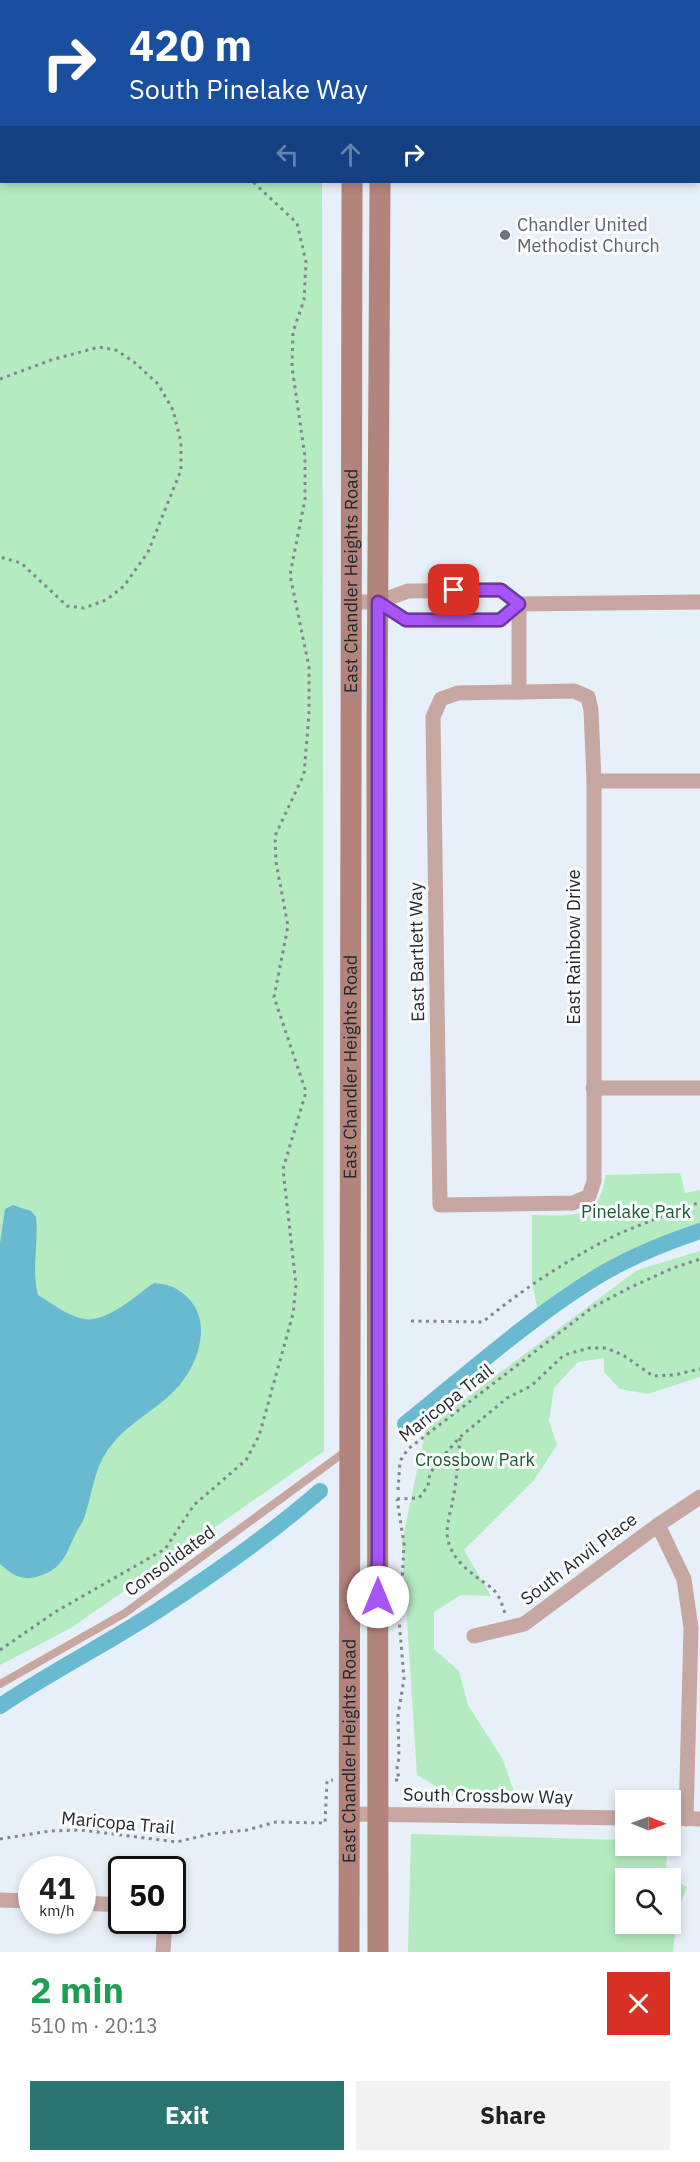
<!DOCTYPE html>
<html lang="en">
<head>
<meta charset="utf-8">
<style>
	body { margin:0; font-family:"IBM Plex Sans",sans-serif; background:#f2f2f2; color:#202124; height:100vh; display:flex; flex-direction:column; font-size:22px; white-space:nowrap }
	* { box-sizing:border-box; margin:0 }
	p { font-size:20px; color:#757577 }
	.icon { flex:none; width:33px; height:33px; fill:none; stroke:currentColor; stroke-width:2; stroke-linecap:round; stroke-linejoin:round }
	.map { position:relative; height:1952px; overflow:hidden }
	.sheet { display:flex; flex-direction:column; background:#fff; flex:1 }
	.sheet>* { flex:none }
	.top-card { position:absolute; left:0px; top:0px; width:700px; height:183px; box-shadow:0 3px 9px #0003; background:#1a4fa0; color:#fff; overflow:hidden }
	.needle { width:39px; rotate:91deg }
	.buttons { position:absolute; left:615px; top:1790px; display:grid; gap:12px }
	.buttons a { display:grid; place-items:center; width:66px; height:66px; border-radius:0px; background:#fff; box-shadow:0 3px 9px #0003; font-size:30px }
	.speed { position:absolute; left:18px; top:1856px; display:flex; gap:12px; font-size:30px; font-weight:700; text-align:center }
	.speed>* { display:grid; place-content:center; width:78px; height:78px; border-radius:50%; background:#fff; box-shadow:0 3px 9px #0003; line-height:1 }
	.speed small { font-size:15px; font-weight:400 }
	.speed .limit { border:3px solid #111; border-radius:9px; background:#fff; color:#111 }
	.pin { position:absolute; display:grid; place-items:center; width:51px; height:51px; color:#fff; margin:-26px; border-radius:12px; box-shadow:0 3px 9px #0006 }
	.me { position:absolute; width:66px; margin:-33px; rotate:0deg; stroke-linejoin:round; filter:drop-shadow(0 0 4px #0008) }
	.turn { display:flex; align-items:center; gap:21px; height:126px; padding:0 30px; font-size:27px }
	.turn .icon { width:78px; height:78px; stroke-width:2.5 }
	.turn b { display:block; font-size:42px; line-height:51px }
	.lanes { display:flex; align-items:center; height:57px; padding:0 30px; background:#0003; justify-content:center; gap:30px; direction:ltr }
	.lanes .off { opacity:.35 }
	.round { display:grid; place-items:center; flex:none; width:63px; height:63px; border-radius:0px; background:#f2f2f2 }
	.summary { display:flex; align-items:center; justify-content:space-between; height:102px; padding:0 30px }
	h1 { font-size:36px; font-weight:800; line-height:45px; color:#1e9e55 }
	.action { display:flex; gap:12px; margin-top:auto; padding:12px 30px }
	.action a { flex:1; height:69px; border-radius:0px; background:#2a7472; color:#fff; font-size:24px; font-weight:800; line-height:69px; text-align:center }
	.action a+a { background:#f2f2f2; color:#202124 }
	.map>svg:first-child { display:block }
	.green { fill:#b4ebc0; fill-rule:evenodd }
	.water { fill:#69bad1 }
	.lines { fill:none; stroke-linecap:round; stroke-linejoin:round }
	.canal { stroke:#69bad1; stroke-width:16 }
	.path { stroke:#81888d; stroke-width:3; stroke-dasharray:3 4.5; stroke-linecap:butt }
	.lane { stroke:#c7a7a1; stroke-width:8 }
	.street { stroke:#c7a7a1; stroke-width:15 }
	.secondary { stroke:#b2847c; stroke-width:21 }
	.route-casing { stroke:#6d37a1; stroke-width:15 }
	.route { stroke:#a855f7; stroke-width:10 }
	.worship-dot { fill:#6b7280; stroke:#fbfcfe; stroke-width:2 }
	.labels { text-anchor:middle; stroke-width:6; stroke-linejoin:round; paint-order:stroke }
	.worship-label { font-size:18px; fill:#5b616d; stroke:#fbfcfe; text-anchor:start }
	.street-label { font-size:18px; fill:#24282b; stroke:#fbfcfe }
	.park-label { font-size:18px; fill:#1c5a31; stroke:#fbfcfe }
</style>
</head>
<body>
<div class="map">
<svg width="700" height="1952" viewBox="0 0 700 1952">
	<rect width="100%" height="100%" fill="#e7f0f8"/>
	<g class="green">
		<path d="M0,142L2,182H322L324,1451L71,1628L0,1665Z"/>
		<path d="M680,1173L685,1193L700,1190V1228C640,1249 589,1274 538,1312L532,1282V1215C554,1215 591,1221 601,1194C604,1188 604,1181 606,1175Z"/>
		<path d="M700,1251V1377L648,1394L620,1389L604,1372V1358L578,1362L554,1388L549,1421L557,1445L534,1480L464,1550L491,1596L461,1595L434,1612V1649L459,1671L468,1705L503,1760L514,1791L450,1795L417,1775L402,1542L426,1428L637,1270Z"/>
		<path d="M411,1834L625,1840L626,1845H667L666,1875L687,1887L677,1913L673,1952H408ZM626,1878H670V1923H626Z"/>
	</g>
	<path class="water" d="M13,1205L31,1211L36,1217C39,1244 31,1268 38,1295C52,1303 67,1316 84,1319C107,1323 136,1295 154,1283C172,1284 185,1291 195,1307C203,1321 202,1336 198,1351C181,1405 136,1410 107,1451C94,1470 92,1494 85,1515C83,1523 78,1528 75,1535C65,1556 62,1570 36,1577C21,1581 11,1574 0,1564V1243L5,1209Z"/>
	<g class="lines">
		<g class="canal">
			<path d="M405,1424C465,1376 523,1324 587,1283C622,1260 661,1244 700,1231"/>
			<path d="M0,1706C51,1672 106,1644 157,1611C214,1574 269,1535 320,1491"/>
		</g>
		<g class="path">
			<path d="M0,163H2"/>
			<path d="M0,379L51,360L99,347L116,350L134,362L158,384L173,410L181,442V470L148,552L124,586L106,600L84,608L67,606L21,563L0,557"/>
			<path d="M411,1321L483,1322C520,1291 563,1263 606,1240C636,1225 669,1215 700,1202"/>
			<path d="M460,1438C458,1458 457,1479 453,1499C451,1512 445,1526 448,1540C450,1551 459,1563 468,1570C489,1589 497,1584 505,1614"/>
			<path d="M398,1490L400,1461L408,1449L593,1307L629,1288L673,1268L700,1259"/>
			<path d="M397,1499L419,1498L428,1486L430,1473L444,1455L460,1437L507,1398L531,1386L564,1355L589,1348H606L623,1355L653,1376L674,1375L700,1369"/>
			<path d="M0,1650L55,1612L165,1549L194,1505L246,1460L259,1436L293,1314L296,1285L283,1169L306,1092L274,997L288,926L276,862L275,836L304,774L309,714V667L290,575L305,499V457L292,367L293,332L304,300L306,262L297,223L253,182"/>
			<path d="M395,1780H399L397,1767L399,1758L398,1715L404,1679L398,1607L402,1584L404,1544L397,1499"/>
			<path d="M0,1839L50,1831L81,1830L177,1842L210,1834L247,1830L276,1822L325,1823L327,1781L333,1780"/>
		</g>
		<path class="lane" d="M0,1684L125,1613L346,1451"/>
		<g class="street">
			<path d="M350,602H378L408,591L501,590L519,604L700,602"/>
			<path d="M378,602L406,620H500L519,604"/>
			<path d="M519,604V692"/>
			<path d="M574,691L588,697L591,710L594,781V1181L589,1196L573,1203L440,1205L433,717L441,699L458,693Z"/>
			<path d="M594,781H700"/>
			<path d="M593,1088H700"/>
			<path d="M658,1525L684,1579L691,1628L686,1819"/>
			<path d="M474,1636L524,1624L658,1525L700,1497"/>
			<path d="M349,1814L626,1818"/>
			<path d="M670,1818L700,1819"/>
			<path d="M0,1900L32,1901"/>
			<path d="M82,1903L122,1905"/>
			<path d="M163,1952L165,1920"/>
		</g>
		<g class="secondary">
			<path d="M352,2V0"/>
			<path d="M381,2V0"/>
			<path id="s1" d="M349,1952L352,182"/>
			<path d="M378,1952L377,732L380,182"/>
		</g>
	</g>
	<g class="lines">
		<defs>
			<path id="route" d="M378,1597V602L406,620H500L519,604L501,590H454"/>
		</defs>
		<use href="#route" class="route-casing"/>
		<use href="#route" class="route"/>
	</g>
	<circle class="worship-dot" cx="505" cy="235" r="6"/>
	<g class="labels">
		<g class="worship-label">
			<text x="517" y="231">Chandler United<tspan x="517" dy="21">Methodist Church</tspan></text>
		</g>
		<g class="street-label">
			<text dy="6" stroke="none"><textPath href="#s1" startOffset="1371">East Chandler Heights Road</textPath></text>
			<text transform="translate(574 947) rotate(-90)" y="6">East Rainbow Drive</text>
			<text transform="translate(417 952) rotate(-91)" y="6">East Bartlett Way</text>
			<text dy="6" stroke="none"><textPath href="#s1" startOffset="885">East Chandler Heights Road</textPath></text>
			<text transform="translate(446 1403) rotate(-38)" y="6">Maricopa Trail</text>
			<text transform="translate(579 1559) rotate(-37)" y="6">South Anvil Place</text>
			<text transform="translate(170 1561) rotate(-36)" y="6">Consolidated</text>
			<text dy="6" stroke="none"><textPath href="#s1" startOffset="201">East Chandler Heights Road</textPath></text>
			<text transform="translate(488 1796) rotate(1)" y="6">South Crossbow Way</text>
			<text transform="translate(118 1823) rotate(5)" y="6">Maricopa Trail</text>
		</g>
		<g class="park-label">
			<text x="636" y="1218">Pinelake Park</text>
			<text x="475" y="1466">Crossbow Park</text>
		</g>
	</g>
</svg>
<div class="buttons">
<a><svg class="needle" viewBox="-14 -14 28 28"><path d="M0-13l5 13h-10z" fill="#e53935"/><path d="M0 13l5-13h-10z" fill="#757577"/></svg></a>
<a><svg class="icon" aria-label="search" viewBox="0 0 24 24"><circle cx="10" cy="10" r="6"/><path d="M15 15l6 6"/></svg></a>
</div>
<div class="speed"><div>41<small>km/h</small></div><div class="limit">50</div></div>
<div class="pin" style="left:454px;top:590px;background:#d93025"><svg class="icon" aria-label="arrive" viewBox="0 0 24 24"><path d="M6 21V4h12l-3 4 3 4H6"/></svg></div>
<svg class="me" style="left:378px;top:1597px" viewBox="-20 -20 40 40"><circle r="19" fill="#fff"/><path d="M0-13L10 11 0 6-10 11z" fill="#a855f7"/></svg>
<div class="top-card">
<div class="turn"><svg class="icon" aria-label="right" viewBox="0 0 24 24"><path d="M7 20v-9h11M14 6l5 5-5 5"/></svg><div><b>420 m</b>South Pinelake Way</div></div>
<div class="lanes"><svg class="icon off" aria-label="left" viewBox="0 0 24 24"><path d="M17 20v-9H6M10 6l-5 5 5 5"/></svg><svg class="icon off" aria-label="ahead" viewBox="0 0 24 24"><path d="M12 20V5M6 11l6-6 6 6"/></svg><svg class="icon" aria-label="right" viewBox="0 0 24 24"><path d="M7 20v-9h11M14 6l5 5-5 5"/></svg></div>
</div>
</div>
<section class="sheet">
<div class="summary"><div><h1>2 min</h1><p>510 m · 20:13</p></div><a class="round" style="background:#d93025;color:#fff"><svg class="icon" aria-label="close" viewBox="0 0 24 24"><path d="M6 6l12 12M18 6L6 18"/></svg></a></div>
<div class="action"><a>Exit</a><a>Share</a></div>
</section>
</body>
</html>
